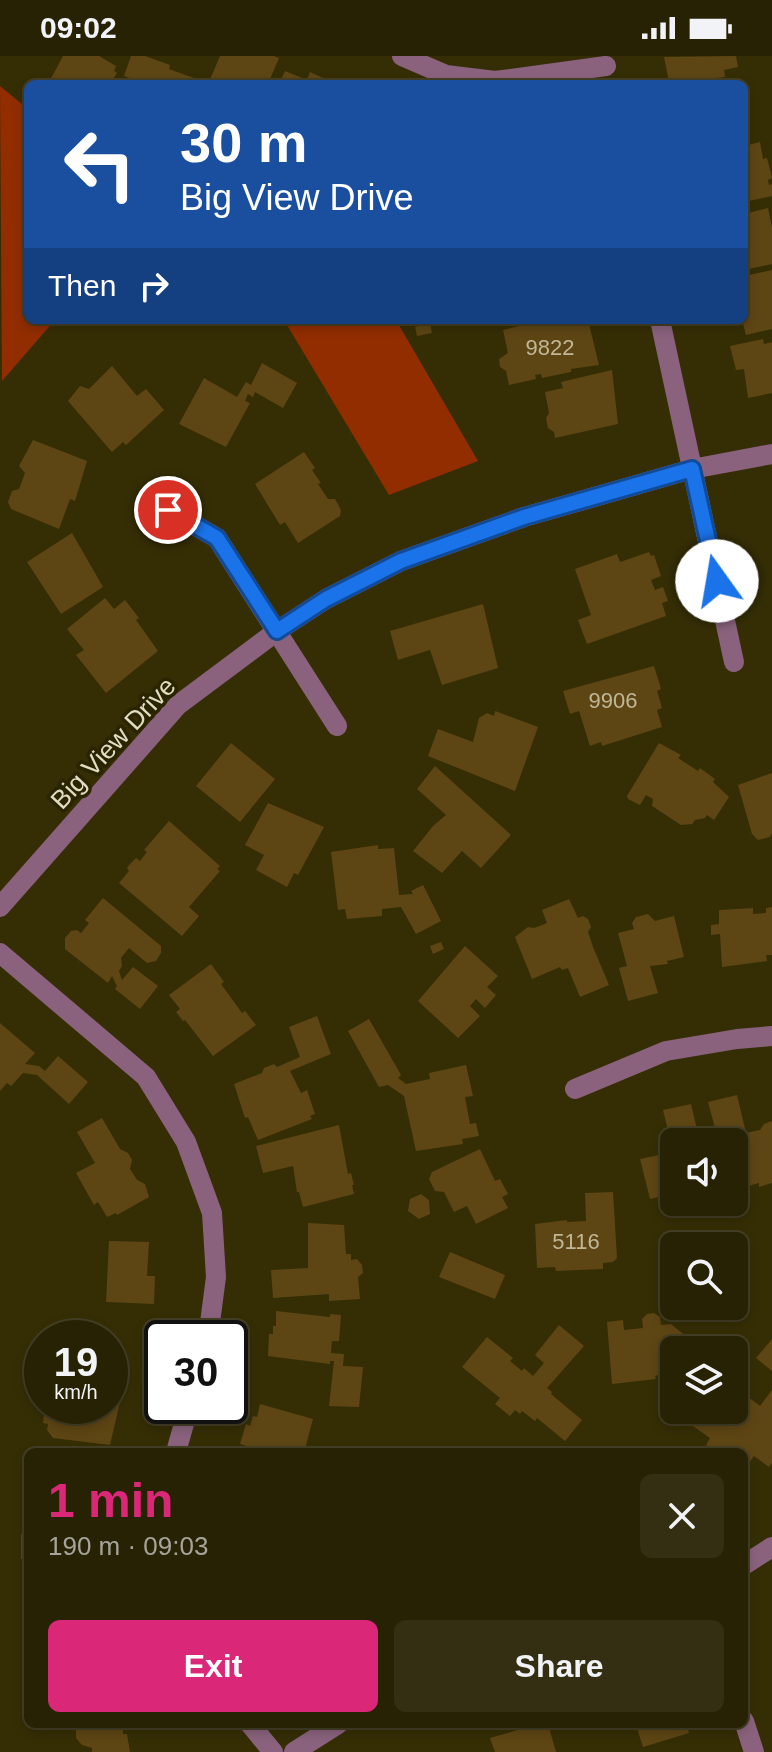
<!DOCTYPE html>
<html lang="en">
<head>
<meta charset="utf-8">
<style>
	body { margin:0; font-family:Helvetica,sans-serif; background:#342f13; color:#f1f3f6; height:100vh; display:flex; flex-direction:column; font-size:30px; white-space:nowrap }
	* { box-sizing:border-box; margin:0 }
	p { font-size:26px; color:#a5a49a }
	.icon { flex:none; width:44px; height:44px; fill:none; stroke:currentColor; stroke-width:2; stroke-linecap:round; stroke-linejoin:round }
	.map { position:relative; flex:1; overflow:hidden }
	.drawer { position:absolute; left:24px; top:1392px; width:724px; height:280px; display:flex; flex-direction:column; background:#282204; border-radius:12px; box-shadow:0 4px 12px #0003,0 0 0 2px #443f26 }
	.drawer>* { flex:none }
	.banner { position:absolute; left:24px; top:24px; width:724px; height:244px; border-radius:12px; box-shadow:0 4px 12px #0003,0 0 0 2px #443f26; background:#1a4fa0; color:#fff; overflow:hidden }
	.buttons { position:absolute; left:660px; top:1072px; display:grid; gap:16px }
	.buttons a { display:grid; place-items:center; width:88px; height:88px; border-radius:12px; background:#282204; box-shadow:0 4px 12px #0003,0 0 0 2px #443f26; font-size:40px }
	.speed { position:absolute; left:24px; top:1264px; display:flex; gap:16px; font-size:40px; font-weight:700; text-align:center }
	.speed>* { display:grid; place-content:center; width:104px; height:104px; border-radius:50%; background:#282204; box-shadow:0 4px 12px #0003,0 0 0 2px #443f26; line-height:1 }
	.speed small { font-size:20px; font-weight:400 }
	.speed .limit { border:4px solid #111; border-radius:12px; background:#fff; color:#111 }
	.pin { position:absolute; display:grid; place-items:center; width:68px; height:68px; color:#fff; margin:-34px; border:4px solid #fff; border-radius:50%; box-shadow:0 2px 8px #0007 }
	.me { position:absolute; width:88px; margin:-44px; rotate:347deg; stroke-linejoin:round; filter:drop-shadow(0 0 6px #0008) }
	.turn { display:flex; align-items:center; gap:28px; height:168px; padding:0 24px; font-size:36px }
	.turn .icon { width:104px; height:104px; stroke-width:2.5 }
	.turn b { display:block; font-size:56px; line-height:68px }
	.then { display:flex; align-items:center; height:76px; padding:0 24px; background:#0003; gap:16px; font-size:30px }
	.round { display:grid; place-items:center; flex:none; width:84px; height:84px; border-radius:12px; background:#342f13 }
	.headline { display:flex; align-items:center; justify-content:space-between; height:136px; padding:0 24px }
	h1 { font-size:48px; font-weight:700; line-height:60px; color:#db2777 }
	.primary-button { display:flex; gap:16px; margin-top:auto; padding:16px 24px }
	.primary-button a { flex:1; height:92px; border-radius:12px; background:#db2777; color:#fff; font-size:32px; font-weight:700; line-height:92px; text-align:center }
	.primary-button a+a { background:#342f13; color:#f1f3f6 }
	.status { display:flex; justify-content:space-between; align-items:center; height:56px; padding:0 40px; background:#282204; direction:ltr }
	.status svg { height:22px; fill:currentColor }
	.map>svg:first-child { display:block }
	.forest { fill:#922d00 }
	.building { fill:#5e4514 }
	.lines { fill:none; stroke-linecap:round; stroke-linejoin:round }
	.minor { stroke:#8a627d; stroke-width:20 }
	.route-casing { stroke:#114b97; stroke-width:20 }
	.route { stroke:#1a73e8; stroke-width:14 }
	.labels { text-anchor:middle; stroke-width:7; stroke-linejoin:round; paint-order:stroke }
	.number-label { font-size:22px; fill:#c0b796 }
	.street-label { font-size:26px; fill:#e1ddc2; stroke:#2b2400 }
</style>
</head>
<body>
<div class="status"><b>09:02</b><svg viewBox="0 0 49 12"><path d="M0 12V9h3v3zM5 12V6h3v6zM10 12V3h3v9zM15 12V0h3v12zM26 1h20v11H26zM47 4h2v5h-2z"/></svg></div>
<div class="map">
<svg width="772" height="1696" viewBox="0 0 772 1696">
	<rect width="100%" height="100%" fill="#352e05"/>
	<g class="forest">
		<path d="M0,30L28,53V264H55L2,325Z"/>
		<path d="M284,264H396L478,405L389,439Z"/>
	</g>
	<g class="building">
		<path d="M63,0H99L116,10L114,15L117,17L110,28H48Z"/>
		<path d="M131,0H145L170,9L169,13L194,22L192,28H134L135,24L124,20Z"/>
		<path d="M220,0H274L279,2L268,28H208Z"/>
		<path d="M736,0L738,11L724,14L725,21L676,27V25L669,26L664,1Z"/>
		<path d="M285,15L307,24L310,16L336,28H279Z"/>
		<path d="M760,86L763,103L767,102L772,122L768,124L769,129L772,128V140L744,146V90Z"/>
		<path d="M768,152L772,171V208L744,214V158Z"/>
		<path d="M772,214V273L746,279L742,264L744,220Z"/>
		<path d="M543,264H588L599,309L571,313V316L542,322L541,318L535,319L536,323L509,329L506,315L500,311L499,303L508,297L503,274Z"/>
		<path d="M430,267L432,277L417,280L415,271Z"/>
		<path d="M763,283L764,288L772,286V337L748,342L744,313L736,314L730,290Z"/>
		<path d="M262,307L297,327L283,352L255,336L253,341L248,338L245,345L250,347L226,391L179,368L204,322L237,341L246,326L251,329Z"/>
		<path d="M112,310L137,340L146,333L164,354L126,389L123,386L112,396L68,345L80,330L89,333Z"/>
		<path d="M612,314L618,368L555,382L554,376L548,372L546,362L549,357L545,336L563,332L561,326Z"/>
		<path d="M33,384L87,405L75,445L70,443L59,473L11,453L8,446L12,435L19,433L25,417L19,410Z"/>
		<path d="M304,396L315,412L312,414L321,427L318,428L328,443H335L341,454L340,460L298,487L285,466L280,469L255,428Z"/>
		<path d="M72,477L103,531L61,558L27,506Z"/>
		<path d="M649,496L651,500L654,499L661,520L651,524L655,534L663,531L668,545L662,547L666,560L587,588L578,564L591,559L575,513L617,498L620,506Z"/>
		<path d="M105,542L114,553L125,544L139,562L136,564L158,595L106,637L76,599L84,594L67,573Z"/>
		<path d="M483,548L498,612L442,629L430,594L398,604L390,575Z"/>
		<path d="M654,610L661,633L657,635L662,652L657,654L662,671L602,690L601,686L590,690L579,655L570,658L563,635Z"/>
		<path d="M495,655L538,671L515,735L428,700L438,673L473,686L479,662L487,657L494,660Z"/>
		<path d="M231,687L275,723L240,766L196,730Z"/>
		<path d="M659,687L681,699L678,702L698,715L700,712L715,723L713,726L729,741L714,764L707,759L705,762L695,764L692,768L681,769L652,750L653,743L646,739L640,749L628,743L627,740Z"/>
		<path d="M435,710L511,779L481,812L462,795L442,817L413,795L433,770L446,759L417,733Z"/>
		<path d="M772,717V777L770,781L758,784L752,778L738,729Z"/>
		<path d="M268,747L324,771L298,819L294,817L287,831L256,814L264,799L245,789Z"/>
		<path d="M169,765L220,810L217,813L220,815L189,851L199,860L182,880L119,827L129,815L127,812L130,808L136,802L140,805L147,796L144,794Z"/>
		<path d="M378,789V793L394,792L399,839L413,838L411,835L423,829L441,865L416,878L401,851L382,853V860L347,863L345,853L338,854L331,796Z"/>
		<path d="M103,842L161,890V897L156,905L147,907L129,892L121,902L122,910L119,915L122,924L133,911L158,930L140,953L115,933L117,930L112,920L108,927L65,893V882L71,875L77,874L81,877L89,867L85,864Z"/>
		<path d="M569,843L578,862L583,860L588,863L591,871L588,876L593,891L609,929L580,941L568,912L562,914L560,911L532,923L515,881L528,871L534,872L547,867L542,854Z"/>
		<path d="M772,851V899H766L767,905L722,911L720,878L711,879V869L719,868V854L753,852V858L766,857V852Z"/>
		<path d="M648,858L655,865L674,860L684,901L667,905L668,908L650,910L658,937L628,945L619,912L627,910L618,877L634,873L632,867L636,861Z"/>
		<path d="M441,886L444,893L433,898L430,890Z"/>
		<path d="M465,890L498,920L487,931L496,939L485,952L476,943L470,950L480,960L458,982L418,945Z"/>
		<path d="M211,908L224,926L221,928L242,957L245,955L256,969L213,1000L185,964L183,965L176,956L180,953L169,939Z"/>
		<path d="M317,960L331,998L290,1015L301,1037L307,1034L315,1058L310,1060L312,1063L258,1084L248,1061L245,1062L234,1028L262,1017L264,1012L274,1008L277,1011L300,1001L289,971Z"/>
		<path d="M369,963L401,1019L398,1022L406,1028L430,1023L429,1017L466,1009L473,1040L465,1041L470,1068L476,1067L479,1080L462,1083L463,1088L416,1095L404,1040L388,1029L379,1031L348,975Z"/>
		<path d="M0,967L35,997L25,1008L39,1010L45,1015L58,1000L88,1026L69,1048L37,1019L23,1017L11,1030L7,1027L0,1035Z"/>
		<path d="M737,1039L746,1077L760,1074L764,1068L772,1065V1127L759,1131V1127L734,1134V1086H721L720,1083H718L708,1046Z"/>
		<path d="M691,1048L700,1086H674V1143L667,1139L650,1143L640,1103L659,1099L658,1095L672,1091L663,1054Z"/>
		<path d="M102,1062L120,1093L128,1097L132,1104L130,1113L137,1124L145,1128L149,1141L117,1159L116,1157L107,1161L98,1146L94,1149L76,1117L95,1107L77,1076Z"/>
		<path d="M339,1069L348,1118L351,1117L354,1129H352L354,1138L303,1151L299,1136H297L293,1110L263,1117L256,1090Z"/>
		<path d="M480,1093L495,1125L500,1123L508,1138L502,1141L508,1152L476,1168L467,1150L454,1156L444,1136L435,1135L429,1123L432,1116Z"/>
		<path d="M613,1136L617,1202L613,1206L603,1207V1213L556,1215L555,1211L537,1212L535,1168L567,1164V1166L586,1165L585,1137Z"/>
		<path d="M421,1138L429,1144L430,1158L419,1163L408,1155L410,1143Z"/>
		<path d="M308,1167L344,1169L346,1198H351V1204L357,1203L362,1209L363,1217L358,1221L360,1243L329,1245V1238L273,1242L271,1214L308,1212Z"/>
		<path d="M109,1185L149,1186L147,1220H155L154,1248L106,1246Z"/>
		<path d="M450,1196L505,1219L495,1243L439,1221Z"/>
		<path d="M276,1255L330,1261V1258L341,1259L339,1285H332L331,1297L344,1298L343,1310L363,1311L359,1351L329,1350L334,1305H330V1308L268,1300L269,1278H273V1270H276Z"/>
		<path d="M654,1257L660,1261L661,1269L671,1268L688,1282V1287L696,1286L697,1294H674V1325L659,1327L658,1319L655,1320L656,1323L612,1328L607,1266L623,1264L624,1274L643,1272L642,1263L647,1258Z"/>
		<path d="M559,1269L584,1290L547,1332L552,1336L551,1338L582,1364L565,1385L537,1362L535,1365L522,1355L520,1358L515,1354L510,1360L495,1348L500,1342L462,1311L487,1281L513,1302L510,1305L522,1315L524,1312L533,1320L544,1307L535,1299Z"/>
		<path d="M772,1283V1315L756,1302Z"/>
		<path d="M110,1305L116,1306L115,1320L120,1321L118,1332L123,1333L110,1389L53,1382L47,1374L48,1368L43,1367L45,1350H110Z"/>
		<path d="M772,1334V1407L769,1411L754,1400L744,1414V1396H716L706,1389L710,1382L683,1363L690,1354H734L744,1338L760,1350Z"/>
		<path d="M260,1348L313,1363L305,1393L312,1396H255L256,1393L240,1388L246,1368L250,1370L253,1360L257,1361Z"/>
		<path d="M23,1442L28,1443V1468H22Z"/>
		<rect x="21" y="1478" width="7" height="25"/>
		<path d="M80,1668H123V1678H127L130,1696H92V1692L82,1689L76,1682V1674Z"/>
		<path d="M538,1668H548L556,1696H495L490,1682Z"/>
		<path d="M686,1668L689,1677L643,1691L636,1669Z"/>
	</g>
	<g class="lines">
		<g class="minor">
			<path d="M402,0L446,19L495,25L606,10"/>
			<path d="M660,264L734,606"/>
			<path d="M168,454L217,482L337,670"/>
			<path d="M0,851L178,649L277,575L326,543L401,505L524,461L692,413L772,398"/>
			<path d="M0,897L146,1021L186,1086L212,1157L216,1221L208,1282"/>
			<path d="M575,1033L666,995L737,983L772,980"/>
			<path d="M176,1396L189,1350"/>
			<path d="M744,1509L772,1491"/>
			<path d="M744,1665L754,1696"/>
			<path d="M250,1668L273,1696"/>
			<path d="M294,1696L338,1668"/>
		</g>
	</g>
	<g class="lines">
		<defs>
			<path id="route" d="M168,454L217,482L277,575L326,543L401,505L524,461L692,413L717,525"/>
		</defs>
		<use href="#route" class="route-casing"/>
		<use href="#route" class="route"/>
	</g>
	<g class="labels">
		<g class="number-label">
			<text x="550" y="299">9822</text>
			<text x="613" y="652">9906</text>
			<text x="576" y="1193">5116</text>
		</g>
		<g class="street-label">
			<text transform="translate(113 687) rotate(-47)" y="9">Big View Drive</text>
		</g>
	</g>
</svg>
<div class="buttons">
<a><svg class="icon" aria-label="sound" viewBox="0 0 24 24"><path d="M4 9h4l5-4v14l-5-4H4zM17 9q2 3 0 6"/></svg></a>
<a><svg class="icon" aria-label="search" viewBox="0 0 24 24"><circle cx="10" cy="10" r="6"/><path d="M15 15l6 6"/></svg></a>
<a><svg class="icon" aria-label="layers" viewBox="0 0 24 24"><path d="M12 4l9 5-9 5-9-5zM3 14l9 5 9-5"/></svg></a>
</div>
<div class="speed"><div>19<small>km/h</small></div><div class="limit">30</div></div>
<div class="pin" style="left:168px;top:454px;background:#d93025"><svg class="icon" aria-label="arrive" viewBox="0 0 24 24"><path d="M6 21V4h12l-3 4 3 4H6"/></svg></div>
<svg class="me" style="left:717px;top:525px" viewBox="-20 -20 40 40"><circle r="19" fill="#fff"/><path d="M0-13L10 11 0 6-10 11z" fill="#1a73e8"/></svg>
<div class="banner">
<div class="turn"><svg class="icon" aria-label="left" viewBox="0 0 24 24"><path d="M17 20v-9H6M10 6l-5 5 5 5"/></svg><div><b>30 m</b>Big View Drive</div></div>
<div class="then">Then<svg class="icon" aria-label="right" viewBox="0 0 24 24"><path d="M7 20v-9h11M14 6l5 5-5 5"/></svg></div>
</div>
<section class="drawer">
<div class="headline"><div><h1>1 min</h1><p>190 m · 09:03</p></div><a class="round"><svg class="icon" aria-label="close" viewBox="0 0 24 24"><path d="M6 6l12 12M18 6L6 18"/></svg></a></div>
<div class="primary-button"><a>Exit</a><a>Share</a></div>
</section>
</div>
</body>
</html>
